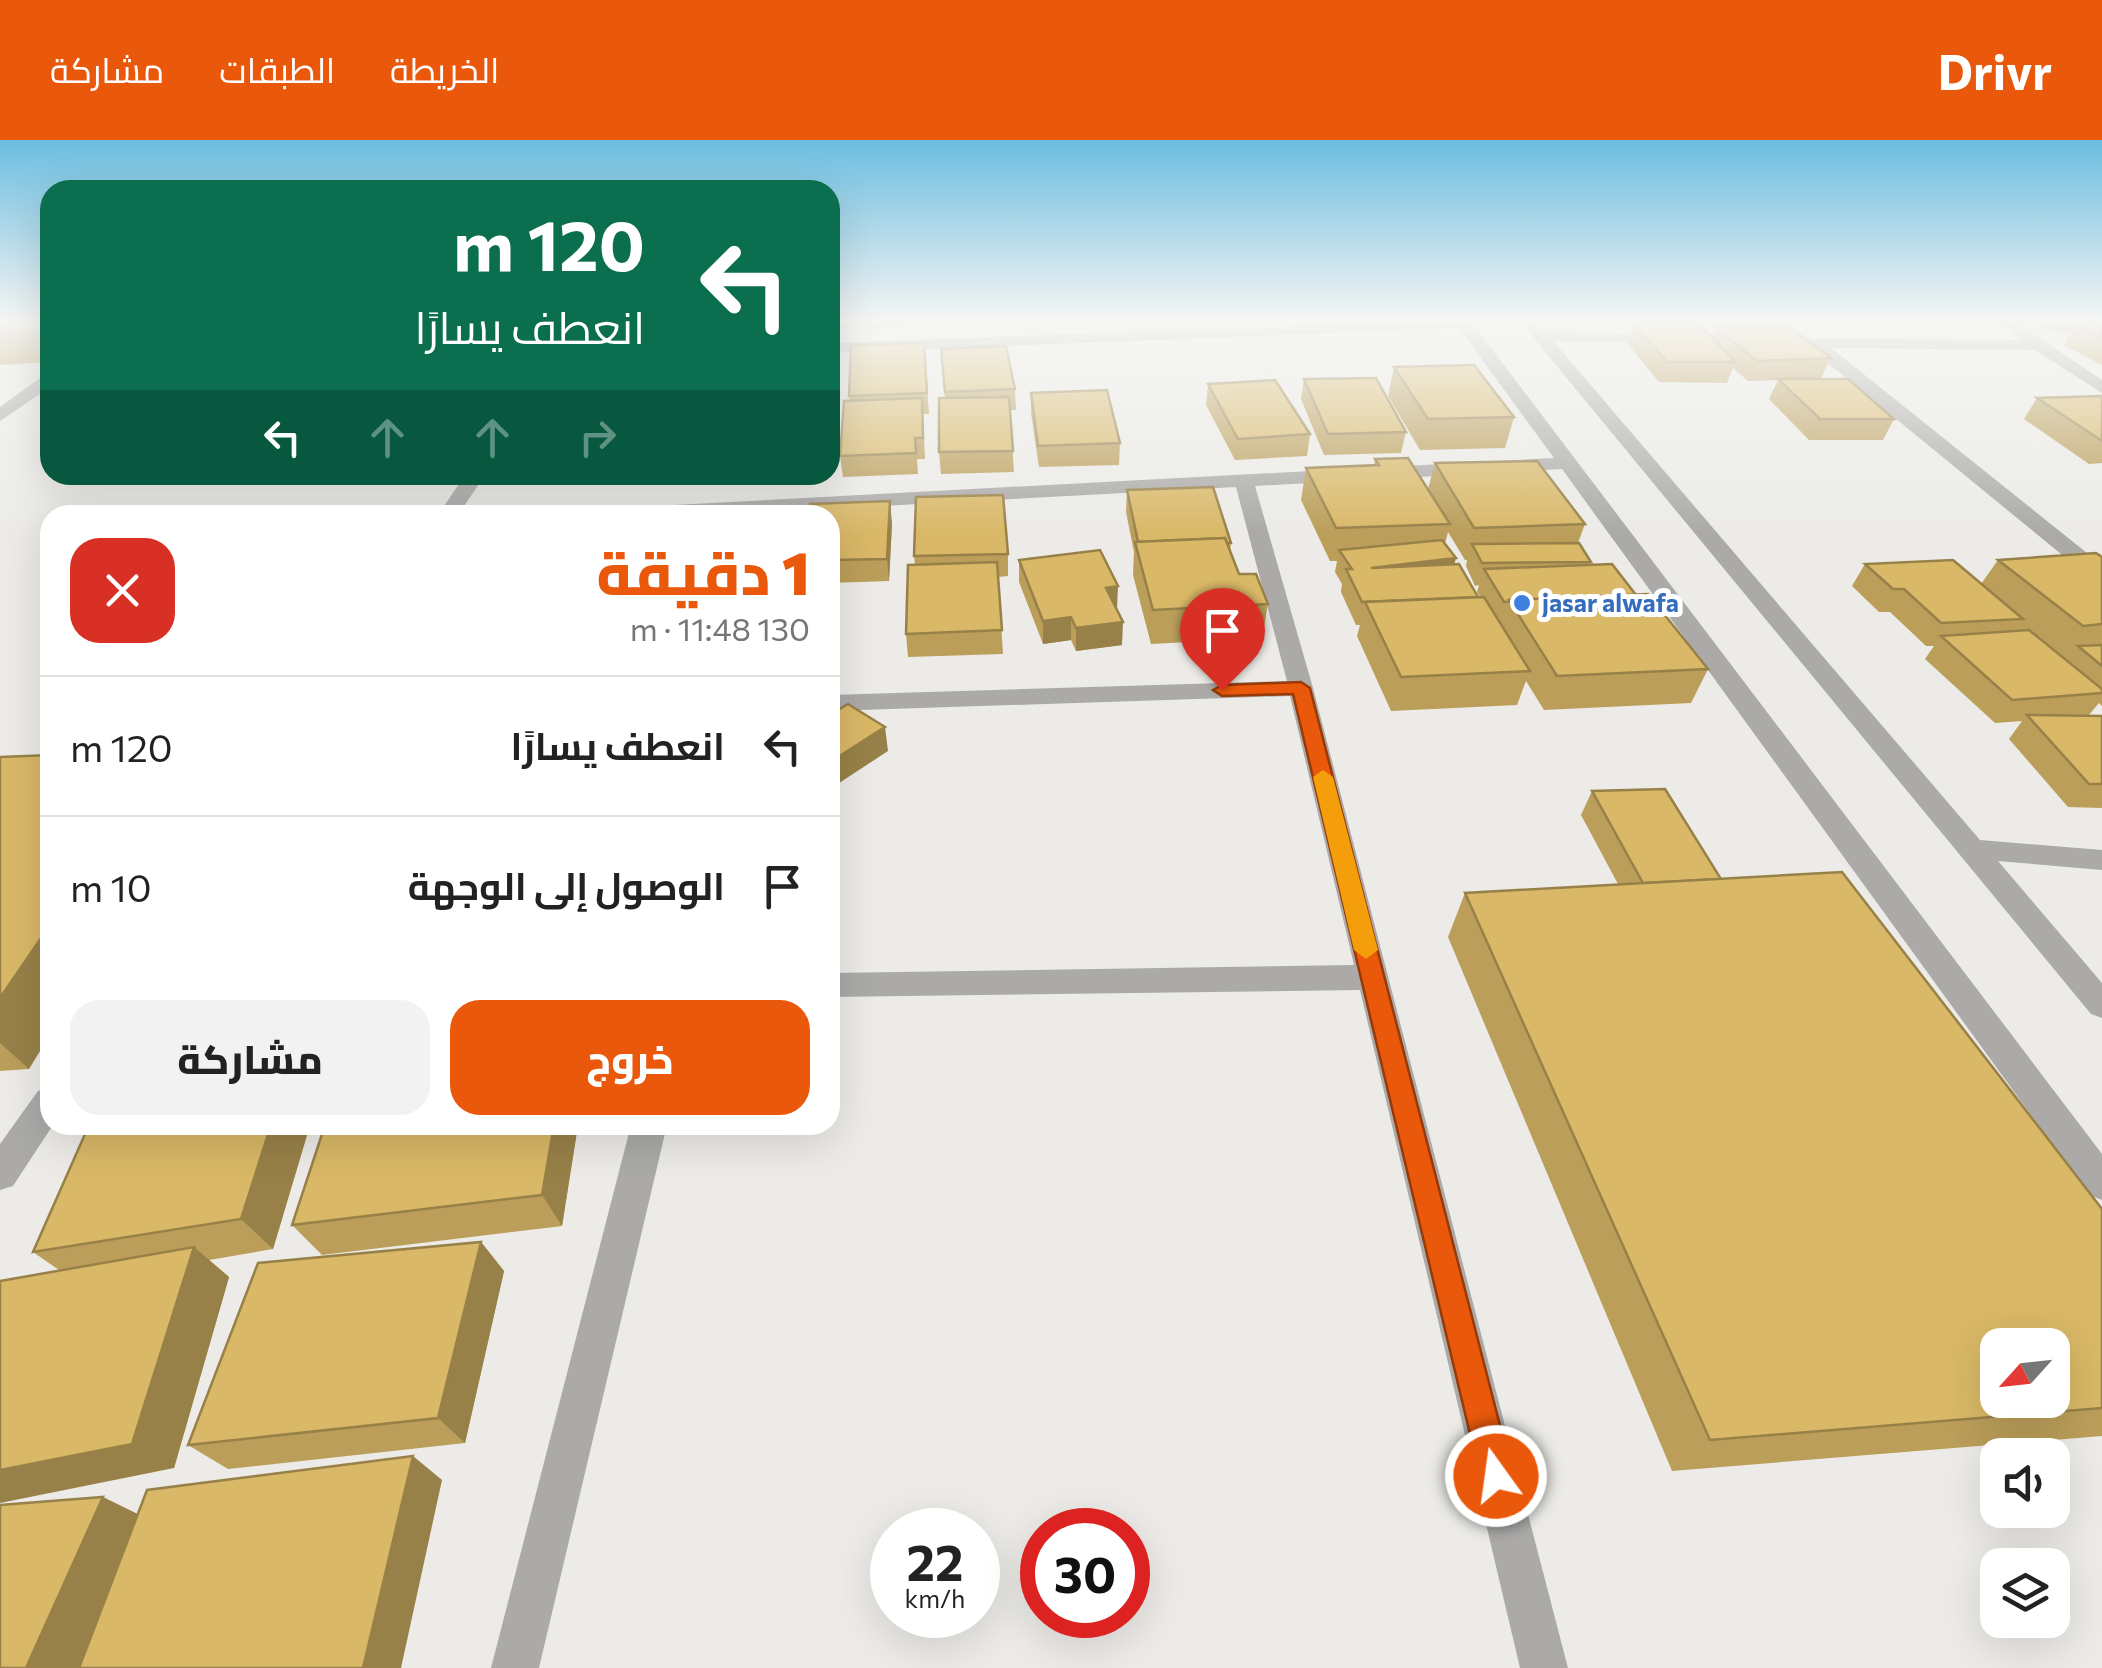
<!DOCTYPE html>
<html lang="ar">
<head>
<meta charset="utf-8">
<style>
	body { margin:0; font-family:Commissioner,Cairo,sans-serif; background:#f2f2f2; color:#222; direction:rtl; height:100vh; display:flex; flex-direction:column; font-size:38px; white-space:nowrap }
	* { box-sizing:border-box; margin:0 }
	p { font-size:32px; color:#767676 }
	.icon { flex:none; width:55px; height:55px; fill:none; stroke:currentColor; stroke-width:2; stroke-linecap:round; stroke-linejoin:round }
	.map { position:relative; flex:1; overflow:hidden; direction:ltr }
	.panel { position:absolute; left:40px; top:365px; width:800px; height:630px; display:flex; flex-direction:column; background:#fff; border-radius:30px; box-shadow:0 10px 40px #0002; direction:rtl }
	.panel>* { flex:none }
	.banner { position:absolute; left:40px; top:40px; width:800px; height:305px; border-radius:30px; box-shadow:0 10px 40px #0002; direction:rtl; background:#0b6e4f; color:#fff; overflow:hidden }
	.needle { width:65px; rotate:243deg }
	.controls { position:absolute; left:1980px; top:1188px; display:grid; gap:20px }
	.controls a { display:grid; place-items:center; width:90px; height:90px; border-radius:20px; background:#fff; box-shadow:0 10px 40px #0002; font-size:50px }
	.speed { position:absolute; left:870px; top:1368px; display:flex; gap:20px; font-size:50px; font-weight:700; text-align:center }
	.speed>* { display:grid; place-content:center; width:130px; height:130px; border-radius:50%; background:#fff; box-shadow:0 10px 40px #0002; line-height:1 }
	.speed small { font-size:25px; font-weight:400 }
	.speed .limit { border:15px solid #d22; background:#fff; color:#111 }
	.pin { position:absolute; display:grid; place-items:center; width:85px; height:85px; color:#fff; margin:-102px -42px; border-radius:50% 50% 50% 0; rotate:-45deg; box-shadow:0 0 10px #0007 }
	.pin .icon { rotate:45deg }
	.me { position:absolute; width:110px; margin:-55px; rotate:346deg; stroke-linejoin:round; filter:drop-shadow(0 0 8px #0008) }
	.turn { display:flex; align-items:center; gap:35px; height:210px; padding:0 30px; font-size:45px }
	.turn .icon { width:130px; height:130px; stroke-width:2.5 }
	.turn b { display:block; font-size:70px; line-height:85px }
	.lanes { display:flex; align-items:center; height:95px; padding:0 30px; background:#0003; justify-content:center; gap:50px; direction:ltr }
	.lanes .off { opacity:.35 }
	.round { display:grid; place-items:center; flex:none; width:105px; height:105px; border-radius:30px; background:#f2f2f2 }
	.overview { display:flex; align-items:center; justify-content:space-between; height:170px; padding:0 30px }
	h1 { font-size:60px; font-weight:800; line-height:75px; color:#ea580c }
	.button { display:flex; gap:20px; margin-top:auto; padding:20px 30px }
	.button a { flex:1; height:115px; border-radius:30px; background:#ea580c; color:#fff; font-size:40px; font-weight:800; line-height:115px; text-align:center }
	.button a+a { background:#f2f2f2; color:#222 }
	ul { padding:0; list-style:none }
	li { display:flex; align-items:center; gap:30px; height:140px; padding:0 30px; border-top:2px solid #e0e0e0 }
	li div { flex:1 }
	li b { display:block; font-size:38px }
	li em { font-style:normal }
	header { display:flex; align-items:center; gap:60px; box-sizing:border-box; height:140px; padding:0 50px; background:#ea580c; color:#fff }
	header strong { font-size:48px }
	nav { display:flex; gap:55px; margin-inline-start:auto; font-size:35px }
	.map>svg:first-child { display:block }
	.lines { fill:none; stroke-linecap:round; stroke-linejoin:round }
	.minor { fill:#abaaa9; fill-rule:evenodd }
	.wall { fill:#bb9e59; fill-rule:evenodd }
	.shaded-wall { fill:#988148 }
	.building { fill:#d9b867; stroke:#988148; stroke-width:2.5; fill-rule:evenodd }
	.route { fill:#ea580c; stroke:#983908; stroke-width:2.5 }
	.slow { fill:#f59e0b }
	.shop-dot { fill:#3f7fe0; stroke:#fff; stroke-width:4 }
	.labels { text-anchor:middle; stroke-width:10; stroke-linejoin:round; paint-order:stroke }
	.far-shop-label { font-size:25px; font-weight:bold; fill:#366cbe; stroke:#fff; text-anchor:start }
</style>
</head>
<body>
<header>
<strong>Drivr</strong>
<nav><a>الخريطة</a><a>الطبقات</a><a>مشاركة</a></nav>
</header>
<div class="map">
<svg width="2102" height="1528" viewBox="0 0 2102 1528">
	<rect width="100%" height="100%" fill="#ecebe7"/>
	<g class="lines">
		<g class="minor">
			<path d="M1469,179L2102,1014V1060L2089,1055L1562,329L1255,346L1313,548L1568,1528H1520L1360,850L830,857V833L1354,825L1290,556L830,571V555L1287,541L1236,347L713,375H589L599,369L1554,318L1459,188L830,213V203Z"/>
			<path d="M1518,179H1534L1545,191L1673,195V201L1667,203L1553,201L1980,700L2102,710V730L1998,721L2102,843V878L2091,874Z"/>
			<path d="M1993,179H2011L2102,240V253L2035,210L1831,208L2102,425V443L2094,441L1818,215V208H1773L1765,203L1773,198L2021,200Z"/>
			<path d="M40,238H50V247L0,281V267Z"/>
			<path d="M465,335H485L458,375H438Z"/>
			<path d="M50,946V985H53L13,1046L0,1050V1004L38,951Z"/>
			<path d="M631,985H667L539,1528H491Z"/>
		</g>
	</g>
	<g class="wall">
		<path d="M0,179H50V222L0,225Z"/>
		<path d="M830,179H851L850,189L830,190Z"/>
		<path d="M866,179H930V185L867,188Z"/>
		<rect x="949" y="179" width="62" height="5"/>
		<path d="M1031,179H1100L1099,181L1032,183Z"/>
		<path d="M2029,179H2102V225L2064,205L2071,193H2052Z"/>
		<path d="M1634,183L1711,196L1715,187L1831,218L1821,238L1894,279L1883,300H1809L1769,259L1778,240L1748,241L1733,228L1727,243L1659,242L1627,203Z"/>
		<path d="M924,203L929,274H923L925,319H917L918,334L843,337L840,316L849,261V256Z"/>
		<path d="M941,209L1015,249L1016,270H1010L1014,332L941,334L939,312L945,258Z"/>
		<path d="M1394,227L1514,277L1505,308L1420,310L1388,256Z"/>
		<path d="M1304,239L1406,292L1401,313L1324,315L1301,259Z"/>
		<path d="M1208,244L1310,294L1307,316L1235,320L1206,265Z"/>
		<path d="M1031,253L1120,303L1119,325L1039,327L1031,273Z"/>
		<path d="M2102,256V323L2089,324L2024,279L2037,258Z"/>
		<path d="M1375,319L1428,349L1435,323L1585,384L1578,403L1591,422L1590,425L1636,455L1708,529L1691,563L1544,570L1526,541L1517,565L1391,571L1357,496L1360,485H1356L1341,452L1342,444L1335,432L1337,421H1330L1301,360L1306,328L1374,325ZM1448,392L1465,420H1467L1466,426L1475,446L1479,445L1477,452L1481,458H1478L1455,425L1445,404Z"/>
		<path d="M636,335H723L721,343L638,345Z"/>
		<path d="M739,335H818L817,338L740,340Z"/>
		<path d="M1127,350L1231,403L1230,411L1239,434L1268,464L1262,498L1151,504L1133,435L1134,412L1126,372Z"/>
		<path d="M830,375L892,383L889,441L830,443Z"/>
		<path d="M1008,414V436L998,437L1003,514L908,517L906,494L915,425L914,416Z"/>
		<path d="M2102,417V566L2099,563L2088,576H2102V668L2068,667L2009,599L2022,581L1995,583L1925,519L1934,506H1926L1890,472H1879L1852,446L1865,424L1981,444L1998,420Z"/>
		<path d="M1019,420L1117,469L1122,505L1076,511L1071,500L1043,504L1019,442Z"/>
		<path d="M0,617L29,929L0,931Z"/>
		<path d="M1592,651L1721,739L2102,1069V1296L1672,1331L1448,797L1465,753L1618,744L1581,675Z"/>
		<path d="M310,985L273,1109L209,1120L229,1137L174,1328L59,1130L33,1112Z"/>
		<path d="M325,985H578L562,1086L322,1115L292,1085Z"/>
		<path d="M481,1102L504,1131L465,1303L228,1329L188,1305Z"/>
	</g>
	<g class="shaded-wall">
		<path d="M50,183V211L39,193Z"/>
		<path d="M890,361L892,383L889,441L887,419Z"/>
		<path d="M1456,418L1450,441L1371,428Z"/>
		<path d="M1118,446L1117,469L1105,471L1106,448Z"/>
		<path d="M1071,477V500L1043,504V481Z"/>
		<path d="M1123,482L1122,505L1076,511V488Z"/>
		<path d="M885,587L888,611L830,649V622Z"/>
		<path d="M50,785V895L29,929L0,903V858Z"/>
		<path d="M271,985H310L273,1109L241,1079Z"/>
		<path d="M554,985H578L562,1086L542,1055Z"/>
		<path d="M481,1102L504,1131L465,1303L438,1278Z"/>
		<path d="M194,1107L229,1137L174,1328L0,1363V1330Z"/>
		<path d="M413,1316L442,1340L401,1528H363Z"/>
		<path d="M103,1357L148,1379L85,1528H26Z"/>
	</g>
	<g class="building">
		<path d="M0,179H50V183L39,193L0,195Z"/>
		<path d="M1634,183L1699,184L1735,222H1667Z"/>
		<path d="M1785,184L1831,218L1757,221L1715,187Z"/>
		<path d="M2102,184V198L2076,185Z"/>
		<path d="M924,203L927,253L849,256L851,205Z"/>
		<path d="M1006,206L1015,249L945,252L941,209Z"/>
		<path d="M1474,225L1514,277L1428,279L1394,227Z"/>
		<path d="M1376,238L1406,292L1328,294L1304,239Z"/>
		<path d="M1778,239H1848L1894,279H1820Z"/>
		<path d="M1275,240L1310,294L1238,299L1208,244Z"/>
		<path d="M1107,250L1120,303L1038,306L1031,253Z"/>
		<path d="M2102,256V301L2037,258Z"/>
		<path d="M1009,257L1013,311L939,312V258Z"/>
		<path d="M922,258L923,298H915L916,313L840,316L844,261Z"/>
		<path d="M1408,318L1450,384L1336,388L1306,328L1379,325L1375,319Z"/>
		<path d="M1537,321L1585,384L1474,388L1435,323Z"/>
		<path d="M1213,347L1231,403H1227L1225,398L1138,402L1127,350Z"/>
		<path d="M1003,355L1008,414L914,416L916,357Z"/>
		<path d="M890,361L887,419L830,420V375H808L810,364Z"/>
		<path d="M1225,398L1239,434H1256L1268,464L1153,470L1135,402Z"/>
		<path d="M1442,400L1456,418L1371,428L1459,424L1478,457L1362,462L1346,429H1352L1339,410Z"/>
		<path d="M1579,403L1591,422L1482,423L1472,404Z"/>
		<path d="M1100,410L1118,446L1106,448L1123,482L1076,488L1071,477L1043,481L1019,420Z"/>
		<path d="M2096,413L2102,417V484L2083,486L1998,420Z"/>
		<path d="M1953,420L2023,479L1941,483L1904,449H1893L1865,424Z"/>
		<path d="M997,422L1002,490L906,494L908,425Z"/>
		<path d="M1612,424L1636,455L1504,462L1484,429Z"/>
		<path d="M1648,454L1708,529L1557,536L1509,460Z"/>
		<path d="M1484,457L1530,531L1401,537L1365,462Z"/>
		<path d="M2029,490L2102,549V553L2012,560L1941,496Z"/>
		<path d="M2102,505V526L2078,506Z"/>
		<path d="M848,564L885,587L830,622V575Z"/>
		<path d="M2027,575L2102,576V644H2089Z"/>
		<path d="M50,615V785L0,858V617Z"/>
		<path d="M1665,649L1721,739L1643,743L1592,651Z"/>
		<path d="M1842,732L2102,1069V1268L1710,1300L1465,753ZM1998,1205H2052V1260H1998Z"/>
		<path d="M89,985H271L241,1079L33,1112Z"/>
		<path d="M325,985H554L542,1055L292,1085Z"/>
		<path d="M481,1102L438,1278L188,1305L258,1123Z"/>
		<path d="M194,1107L132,1304L0,1330V1141Z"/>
		<path d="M413,1316L363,1528H79L147,1350Z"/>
		<path d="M103,1357L26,1528H0V1365Z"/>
	</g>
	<linearGradient id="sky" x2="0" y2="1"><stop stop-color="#6bbde0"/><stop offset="0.46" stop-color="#f6f6f4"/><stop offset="1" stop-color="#f6f6f4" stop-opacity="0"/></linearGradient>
	<rect width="2102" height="393" fill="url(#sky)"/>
	<path class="route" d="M1301,542L1310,548L1513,1336L1508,1348L1496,1353L1485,1348L1480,1336L1293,554L1222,556L1213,550L1222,545Z"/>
	<path class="slow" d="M1323,630L1333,637L1378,810L1366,819L1354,810L1313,637Z"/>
	<circle class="shop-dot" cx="1522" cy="463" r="10"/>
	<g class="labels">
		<g class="far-shop-label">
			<text x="1542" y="472">jasar alwafa</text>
		</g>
	</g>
</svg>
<div class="controls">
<a><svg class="needle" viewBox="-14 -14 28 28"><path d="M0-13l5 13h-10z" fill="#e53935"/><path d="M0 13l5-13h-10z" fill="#767676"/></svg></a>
<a><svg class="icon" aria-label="sound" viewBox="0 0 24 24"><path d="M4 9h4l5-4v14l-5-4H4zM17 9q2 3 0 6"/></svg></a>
<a><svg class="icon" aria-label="layers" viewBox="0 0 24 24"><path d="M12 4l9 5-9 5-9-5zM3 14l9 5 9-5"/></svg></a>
</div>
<div class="speed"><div>22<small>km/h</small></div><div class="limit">30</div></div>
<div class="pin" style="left:1222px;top:550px;background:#d93025"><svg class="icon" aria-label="arrive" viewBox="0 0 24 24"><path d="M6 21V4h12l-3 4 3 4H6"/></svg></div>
<svg class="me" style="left:1496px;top:1336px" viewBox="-20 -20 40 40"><circle r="17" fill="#ea580c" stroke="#fff" stroke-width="3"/><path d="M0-11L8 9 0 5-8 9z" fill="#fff"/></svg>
<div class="banner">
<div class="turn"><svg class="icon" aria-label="left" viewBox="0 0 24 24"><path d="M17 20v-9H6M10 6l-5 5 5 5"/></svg><div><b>120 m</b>انعطف يسارًا</div></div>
<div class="lanes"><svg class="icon" aria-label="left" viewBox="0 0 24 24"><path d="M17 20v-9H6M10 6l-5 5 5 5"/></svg><svg class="icon off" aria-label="ahead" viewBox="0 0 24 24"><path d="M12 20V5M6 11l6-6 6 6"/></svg><svg class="icon off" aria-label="ahead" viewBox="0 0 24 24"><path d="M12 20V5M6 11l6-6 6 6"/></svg><svg class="icon off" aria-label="right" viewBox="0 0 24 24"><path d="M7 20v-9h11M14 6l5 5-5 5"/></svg></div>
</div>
<section class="panel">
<div class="overview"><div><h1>1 دقيقة</h1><p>130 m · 11:48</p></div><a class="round" style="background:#d93025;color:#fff"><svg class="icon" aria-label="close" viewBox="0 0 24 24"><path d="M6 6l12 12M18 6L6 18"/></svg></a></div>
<ul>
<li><svg class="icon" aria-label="left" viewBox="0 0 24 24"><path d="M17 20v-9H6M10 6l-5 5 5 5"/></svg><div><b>انعطف يسارًا</b></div><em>120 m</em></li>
<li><svg class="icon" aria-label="arrive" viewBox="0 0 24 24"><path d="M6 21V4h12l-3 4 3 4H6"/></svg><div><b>الوصول إلى الوجهة</b></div><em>10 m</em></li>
</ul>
<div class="button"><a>خروج</a><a>مشاركة</a></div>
</section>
</div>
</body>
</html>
